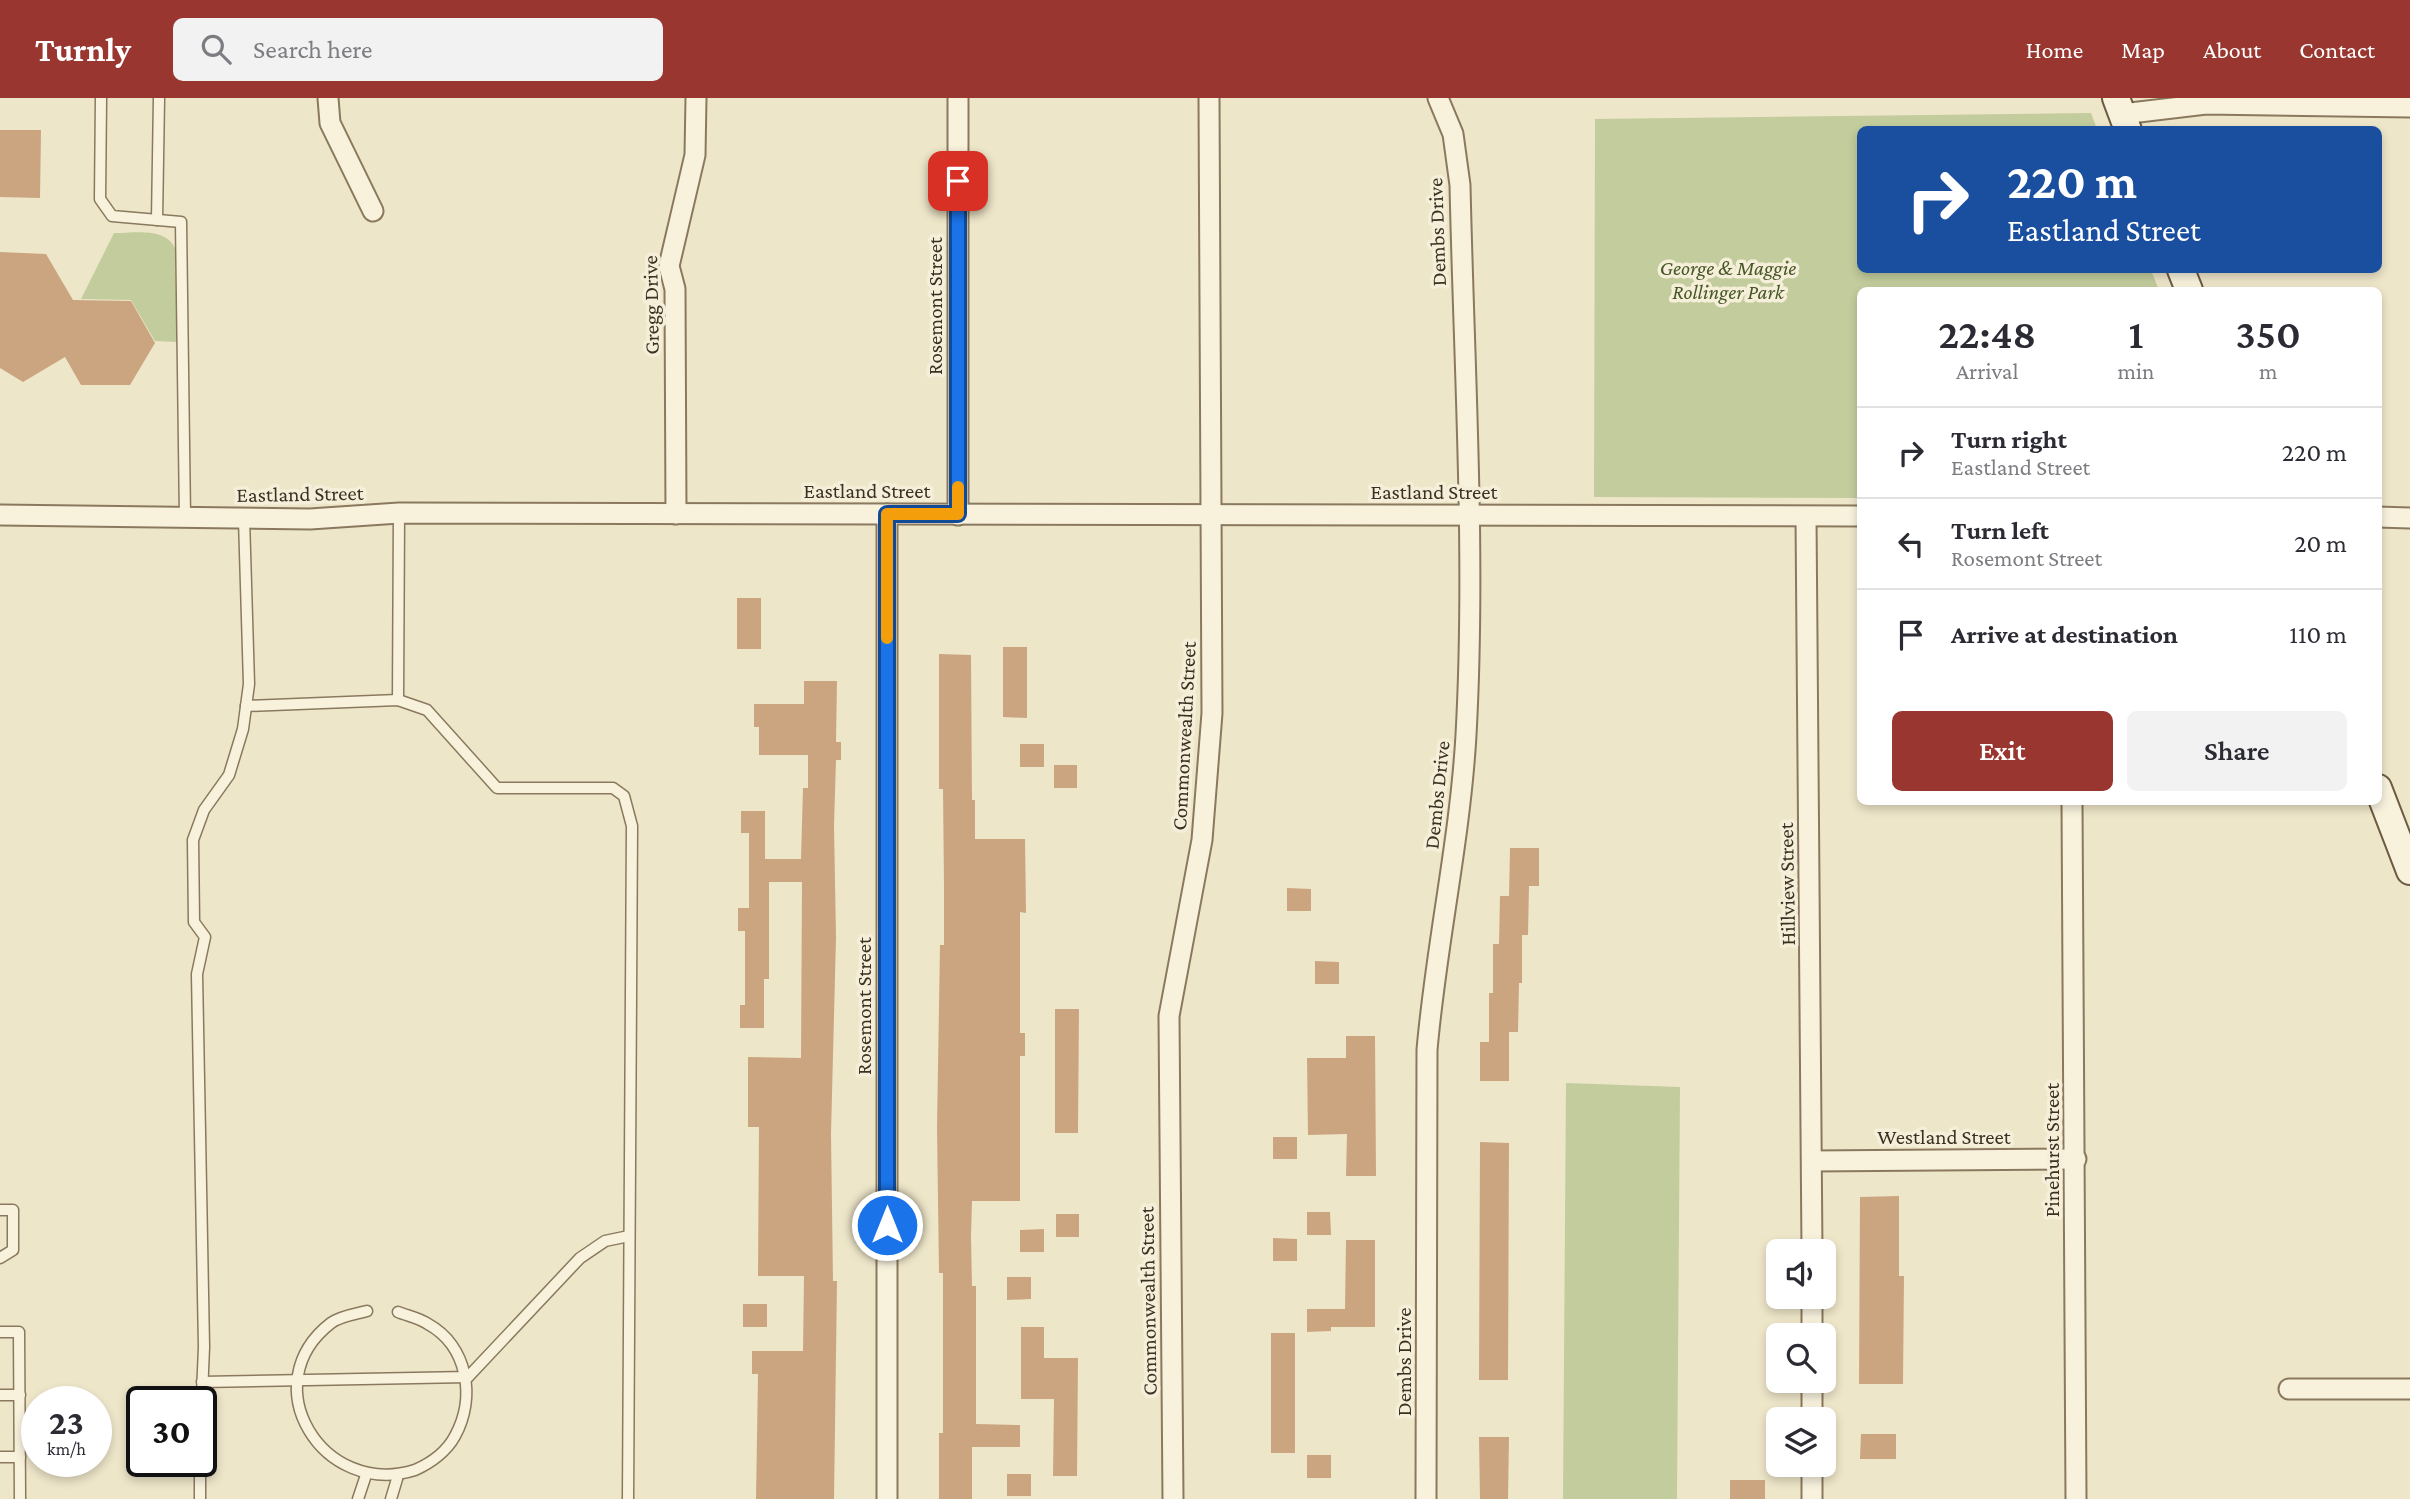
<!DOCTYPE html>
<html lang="en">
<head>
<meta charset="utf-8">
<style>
	body { margin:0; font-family:"Crimson Pro",serif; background:#f2f2f3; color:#2b2b33; height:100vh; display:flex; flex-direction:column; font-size:26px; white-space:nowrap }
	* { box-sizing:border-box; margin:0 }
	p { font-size:23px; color:#7c7c81 }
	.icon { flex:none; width:38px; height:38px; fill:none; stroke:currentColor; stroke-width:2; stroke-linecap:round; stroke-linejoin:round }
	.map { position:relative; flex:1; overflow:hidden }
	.panel { position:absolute; left:1857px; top:189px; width:525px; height:518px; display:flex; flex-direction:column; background:#fff; border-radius:10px; box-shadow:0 4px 10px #0003 }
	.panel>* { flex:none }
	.top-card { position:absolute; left:1857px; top:28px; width:525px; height:147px; border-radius:10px; box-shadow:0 4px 10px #0003; background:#1a4fa0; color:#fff; overflow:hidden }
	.controls { position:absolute; left:1766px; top:1141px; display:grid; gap:14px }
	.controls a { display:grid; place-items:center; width:70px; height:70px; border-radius:10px; background:#fff; box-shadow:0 4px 10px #0003; font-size:35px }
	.speed { position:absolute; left:21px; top:1288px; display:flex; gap:14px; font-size:35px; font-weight:700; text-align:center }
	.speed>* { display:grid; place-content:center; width:91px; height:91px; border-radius:50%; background:#fff; box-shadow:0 4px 10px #0003; line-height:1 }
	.speed small { font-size:18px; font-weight:400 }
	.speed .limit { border:4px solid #111; border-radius:10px; background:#fff; color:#111 }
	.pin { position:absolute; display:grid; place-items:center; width:60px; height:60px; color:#fff; margin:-30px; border-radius:14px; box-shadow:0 4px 10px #0006 }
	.me { position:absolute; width:77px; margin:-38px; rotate:0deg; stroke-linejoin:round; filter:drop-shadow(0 0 5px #0008) }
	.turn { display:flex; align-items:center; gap:24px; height:147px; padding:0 35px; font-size:32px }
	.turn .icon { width:91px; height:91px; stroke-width:2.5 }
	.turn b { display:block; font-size:49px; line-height:60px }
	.eta { display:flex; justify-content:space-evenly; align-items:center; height:119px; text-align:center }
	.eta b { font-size:42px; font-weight:600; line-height:49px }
	.action { display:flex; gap:14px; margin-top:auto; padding:14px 35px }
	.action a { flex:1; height:80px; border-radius:10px; background:#98362f; color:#fff; font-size:28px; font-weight:600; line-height:80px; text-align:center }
	.action a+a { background:#f2f2f3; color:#2b2b33 }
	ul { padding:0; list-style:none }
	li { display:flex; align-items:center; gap:21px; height:91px; padding:0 35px; border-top:2px solid #e1e1e2 }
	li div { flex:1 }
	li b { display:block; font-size:26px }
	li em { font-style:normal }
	header { display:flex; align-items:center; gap:42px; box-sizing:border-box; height:98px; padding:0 35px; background:#98362f; color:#fff }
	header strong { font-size:33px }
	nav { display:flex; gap:38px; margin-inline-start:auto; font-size:24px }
	.search { width:490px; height:63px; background:#f2f2f3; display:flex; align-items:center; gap:18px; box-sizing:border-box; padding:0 24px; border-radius:10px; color:#7c7c81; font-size:26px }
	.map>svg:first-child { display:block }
	.green { fill:#c3cc9d }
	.building { fill:#cba580 }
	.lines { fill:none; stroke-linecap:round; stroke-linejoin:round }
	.service-casing { stroke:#8a795e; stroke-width:13 }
	.minor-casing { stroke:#8a795e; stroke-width:23 }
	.secondary-casing { stroke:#6c5a41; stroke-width:30 }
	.service { stroke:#f8f2dd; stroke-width:10 }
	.minor { stroke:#f8f2dd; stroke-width:19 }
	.secondary { stroke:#f8f2dd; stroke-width:26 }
	.route-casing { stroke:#114b97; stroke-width:18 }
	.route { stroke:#1a73e8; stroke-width:12 }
	.slow { stroke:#f59e0b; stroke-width:12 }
	.labels { text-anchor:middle; stroke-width:7; stroke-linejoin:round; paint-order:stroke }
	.street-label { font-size:21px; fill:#3b3021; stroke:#f5efd9 }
	.park-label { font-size:21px; font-style:italic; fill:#485728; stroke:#f5efd9 }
</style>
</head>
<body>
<header>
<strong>Turnly</strong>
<div class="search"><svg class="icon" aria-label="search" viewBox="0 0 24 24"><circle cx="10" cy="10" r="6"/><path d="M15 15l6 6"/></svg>Search here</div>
<nav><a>Home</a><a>Map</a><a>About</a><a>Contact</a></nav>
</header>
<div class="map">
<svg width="2410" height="1401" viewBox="0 0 2410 1401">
	<rect width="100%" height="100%" fill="#eee6c9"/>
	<g class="green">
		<path d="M2091,15L2097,31L1860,32V172H2151L2159,192H1860V400L1594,399L1595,21Z"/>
		<path d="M114,135C135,135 165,129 175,150L177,244L155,243L131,202L81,201Z"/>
		<path d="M1566,985L1680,989L1677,1401H1563Z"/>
	</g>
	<g class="building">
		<path d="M0,32H41L40,100L0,99Z"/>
		<path d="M0,154L46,156L73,202L131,203L155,245L130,287H81L65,259L23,284L0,270Z"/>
		<rect x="737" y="500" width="24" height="51"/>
		<path d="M1003,549H1027V620L1003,619Z"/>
		<path d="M939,556L971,557L972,702H975V741H1025L1026,815L1020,814V935H1025V958H1020V1103H972L971,1138L972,1188H976V1326L1020,1327V1349H972V1401H939V1335H943V1175H939L937,1030L940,847H944V788L943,691H939Z"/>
		<path d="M804,583H837L836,644H841V662H836L834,728L836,839L831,1036L833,1183H837L834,1401H756L758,1276H752V1253H803L804,1178H758L759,1029H748V959L801,960L802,784H769V881H764V930H740V907H745V833H738V810H749V735H741V713H765V761H801L803,690H808V657H759V629H754V606H804Z"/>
		<rect x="1020" y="646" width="24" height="23"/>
		<rect x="1054" y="667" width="23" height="23"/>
		<path d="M1510,750H1539V788H1529L1528,837H1522V885H1519L1518,934H1509V983H1480V944H1489V895H1493V846H1499L1500,798H1509Z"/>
		<path d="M1287,790L1311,791V813H1287Z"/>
		<path d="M1315,863L1339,864V886H1315Z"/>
		<path d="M1055,911H1079L1078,1035H1055Z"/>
		<path d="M1346,938H1375L1376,1078H1346L1347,1036L1308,1037L1307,960H1346Z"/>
		<rect x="1273" y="1039" width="24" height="22"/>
		<path d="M1480,1044L1509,1045L1508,1282H1479Z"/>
		<path d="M1899,1098V1178H1904L1903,1286H1859L1860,1099Z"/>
		<path d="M1307,1114H1330L1331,1137H1307Z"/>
		<rect x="1056" y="1116" width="23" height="23"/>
		<path d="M1044,1131V1154H1020V1132Z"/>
		<path d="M1273,1140L1297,1141V1163H1273Z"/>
		<path d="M1346,1142H1375V1229H1331V1233L1307,1234V1211H1345Z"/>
		<path d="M1007,1179H1031V1201L1007,1202Z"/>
		<rect x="743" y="1206" width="24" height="23"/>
		<path d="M1021,1229H1044V1260H1078L1077,1378H1053L1054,1301H1021Z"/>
		<rect x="1271" y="1235" width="24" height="120"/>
		<path d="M1861,1336H1896V1361H1860Z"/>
		<path d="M1479,1339H1509L1508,1401H1480Z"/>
		<rect x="1307" y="1357" width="24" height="23"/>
		<rect x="1007" y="1376" width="24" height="22"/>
		<rect x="1730" y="1382" width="35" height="19"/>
	</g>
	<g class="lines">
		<defs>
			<g id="service">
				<path d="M101,0L100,101L112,118L181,124L185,420"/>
				<path d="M157,122L159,0"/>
				<path d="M398,602L399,415"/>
				<path d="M246,608L398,602L427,612L497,690H613L624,698L632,728L628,1401"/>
				<path d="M0,1112H13V1152L0,1160"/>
				<path d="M367,1213C356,1216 340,1218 331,1225C252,1286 323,1401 415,1372C431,1365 447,1353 455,1338C476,1300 468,1248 428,1226C419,1220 408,1218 398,1214"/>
				<path d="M0,1234H19L20,1401"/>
				<path d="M202,1284L468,1279L580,1160L605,1143L629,1138"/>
				<path d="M0,1297H20"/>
				<path d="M201,1320L204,1249L197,876L205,839L194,824L193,742L204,712L229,677L243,631L249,586L244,421"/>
				<path d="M0,1359H20"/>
				<path d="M200,1401V1363"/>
				<path d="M358,1401L365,1380"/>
				<path d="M391,1401L397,1381"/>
			</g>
			<g id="minor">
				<path d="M328,0L330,25L373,113"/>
				<path d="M2122,16L2206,6L2410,9"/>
				<path d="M676,416L675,191L669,168L695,57L696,0"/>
				<path d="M0,417L310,421L399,415L1860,418"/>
				<path d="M958,417V0"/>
				<path d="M1806,419L1812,1153"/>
				<path d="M2378,419L2410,420"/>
				<path d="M2072,704L2076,1401"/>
				<path d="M1812,1063L2076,1061"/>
				<path d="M1812,1237V1199"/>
				<path d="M2289,1291H2410"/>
				<path d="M1812,1321V1283"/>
				<path d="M887,1401V416"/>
				<path d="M1173,1401L1169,918L1202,742L1212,615L1209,0"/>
				<path d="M1426,1401L1427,952C1436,847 1460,743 1466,637C1476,455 1464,270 1460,87L1453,36L1438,0"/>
				<path d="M1812,1401V1367"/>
			</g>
			<g id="secondary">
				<path d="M2116,0L2128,32"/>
				<path d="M2181,172L2189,192"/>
				<path d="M2378,690L2410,773"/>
			</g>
		</defs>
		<use href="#service" class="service-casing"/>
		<use href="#minor" class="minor-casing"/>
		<use href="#secondary" class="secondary-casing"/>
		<use href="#service" class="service"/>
		<use href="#minor" class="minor"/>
		<use href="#secondary" class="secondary"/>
	</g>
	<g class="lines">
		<defs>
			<path id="route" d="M887,1127V416H958V83"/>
		</defs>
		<use href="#route" class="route-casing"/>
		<use href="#route" class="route"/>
		<path class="slow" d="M887,540V416H958V389"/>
	</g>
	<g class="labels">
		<g class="street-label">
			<text transform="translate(1437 134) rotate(-92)" y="7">Dembs Drive</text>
			<text transform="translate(651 207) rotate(-91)" y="7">Gregg Drive</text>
			<text transform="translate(935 208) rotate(-90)" y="7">Rosemont Street</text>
			<text x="867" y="400">Eastland Street</text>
			<text x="1434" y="401">Eastland Street</text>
			<text transform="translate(300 396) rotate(-1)" y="7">Eastland Street</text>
			<text transform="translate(1184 638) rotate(-87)" y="7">Commonwealth Street</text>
			<text transform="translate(1437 697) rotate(-84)" y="7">Dembs Drive</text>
			<text transform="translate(1787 786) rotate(-91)" y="7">Hillview Street</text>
			<text transform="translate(864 908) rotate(-90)" y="7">Rosemont Street</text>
			<text x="1944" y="1046">Westland Street</text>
			<text transform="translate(2052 1052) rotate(-90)" y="7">Pinehurst Street</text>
			<text transform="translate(1148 1203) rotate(-91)" y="7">Commonwealth Street</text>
			<text transform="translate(1404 1264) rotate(-90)" y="7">Dembs Drive</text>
		</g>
		<g class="park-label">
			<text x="1728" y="177">George &amp; Maggie<tspan x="1728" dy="24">Rollinger Park</tspan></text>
		</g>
	</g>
</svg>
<div class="controls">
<a><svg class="icon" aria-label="sound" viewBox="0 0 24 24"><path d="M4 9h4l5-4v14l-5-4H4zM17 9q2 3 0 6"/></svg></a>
<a><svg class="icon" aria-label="search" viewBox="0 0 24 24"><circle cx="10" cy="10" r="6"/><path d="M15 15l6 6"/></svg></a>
<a><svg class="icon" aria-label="layers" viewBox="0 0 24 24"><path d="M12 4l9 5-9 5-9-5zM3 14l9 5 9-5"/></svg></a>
</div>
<div class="speed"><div>23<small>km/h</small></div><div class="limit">30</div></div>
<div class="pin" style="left:958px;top:83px;background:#d93025"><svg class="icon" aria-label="arrive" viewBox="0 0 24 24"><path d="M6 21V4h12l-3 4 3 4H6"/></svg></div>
<svg class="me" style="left:887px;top:1127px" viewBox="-20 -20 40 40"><circle r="17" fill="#1a73e8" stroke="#fff" stroke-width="3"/><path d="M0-11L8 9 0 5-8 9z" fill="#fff"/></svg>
<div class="top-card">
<div class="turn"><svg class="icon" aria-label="right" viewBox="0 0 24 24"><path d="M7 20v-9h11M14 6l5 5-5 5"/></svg><div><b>220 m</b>Eastland Street</div></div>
</div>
<section class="panel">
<div class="eta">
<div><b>22:48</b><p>Arrival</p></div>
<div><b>1</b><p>min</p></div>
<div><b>350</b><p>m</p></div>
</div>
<ul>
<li><svg class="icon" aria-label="right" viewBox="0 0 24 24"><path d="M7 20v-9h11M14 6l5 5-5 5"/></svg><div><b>Turn right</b><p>Eastland Street</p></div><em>220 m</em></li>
<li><svg class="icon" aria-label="left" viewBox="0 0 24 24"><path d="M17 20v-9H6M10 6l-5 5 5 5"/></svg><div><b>Turn left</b><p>Rosemont Street</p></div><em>20 m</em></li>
<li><svg class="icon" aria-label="arrive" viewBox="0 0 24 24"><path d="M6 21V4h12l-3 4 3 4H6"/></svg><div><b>Arrive at destination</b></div><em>110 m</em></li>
</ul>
<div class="action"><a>Exit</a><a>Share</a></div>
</section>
</div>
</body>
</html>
